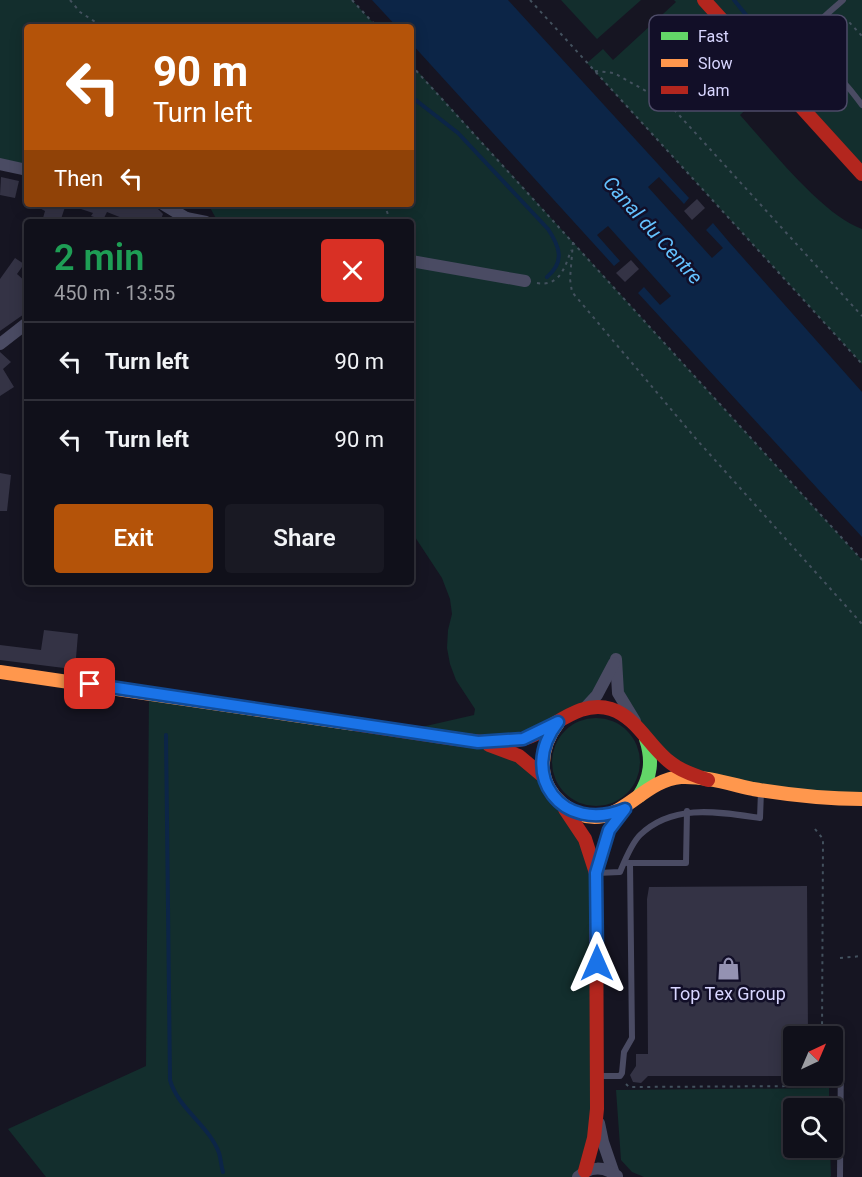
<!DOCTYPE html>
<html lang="en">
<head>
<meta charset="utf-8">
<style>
	body { margin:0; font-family:Roboto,sans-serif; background:#191923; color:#f1f3f6; height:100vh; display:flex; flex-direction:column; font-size:22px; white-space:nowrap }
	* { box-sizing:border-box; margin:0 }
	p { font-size:20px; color:#9c9da2 }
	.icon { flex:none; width:33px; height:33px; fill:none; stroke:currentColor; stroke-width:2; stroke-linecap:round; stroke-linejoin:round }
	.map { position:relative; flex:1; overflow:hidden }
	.panel { position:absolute; left:24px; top:219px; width:390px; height:366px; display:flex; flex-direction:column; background:#10101a; border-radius:6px; box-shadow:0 3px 15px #0003,0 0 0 2px #303039 }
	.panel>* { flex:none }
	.banner { position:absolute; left:24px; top:24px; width:390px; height:183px; border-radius:6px; box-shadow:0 3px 15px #0003,0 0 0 2px #303039; background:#b45309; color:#fff; overflow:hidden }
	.needle { width:39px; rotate:44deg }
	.controls { position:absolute; left:783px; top:1026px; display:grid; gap:12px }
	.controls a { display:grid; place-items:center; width:60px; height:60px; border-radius:6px; background:#10101a; box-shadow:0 3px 15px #0003,0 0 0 2px #303039; font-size:30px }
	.pin { position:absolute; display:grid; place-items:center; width:51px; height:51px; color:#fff; margin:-26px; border-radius:12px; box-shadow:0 3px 9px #0006 }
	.me { position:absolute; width:66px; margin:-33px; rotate:0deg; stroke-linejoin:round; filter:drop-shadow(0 0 4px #0008) }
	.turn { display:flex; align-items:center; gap:21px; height:126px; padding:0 30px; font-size:27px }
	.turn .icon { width:78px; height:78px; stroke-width:2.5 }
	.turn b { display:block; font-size:42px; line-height:51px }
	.then { display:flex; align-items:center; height:57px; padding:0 30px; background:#0003; gap:12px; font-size:22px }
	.round { display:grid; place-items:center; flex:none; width:63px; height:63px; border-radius:6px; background:#191923 }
	.head { display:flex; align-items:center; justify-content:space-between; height:102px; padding:0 30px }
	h1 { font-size:36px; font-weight:600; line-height:45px; color:#1e9e55 }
	.cta { display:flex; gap:12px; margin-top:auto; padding:12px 30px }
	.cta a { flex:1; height:69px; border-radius:6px; background:#b45309; color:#fff; font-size:24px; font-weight:600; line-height:69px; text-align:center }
	.cta a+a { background:#191923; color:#f1f3f6 }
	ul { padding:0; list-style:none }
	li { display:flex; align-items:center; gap:18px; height:78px; padding:0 30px; border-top:2px solid #303039 }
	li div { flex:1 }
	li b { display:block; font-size:22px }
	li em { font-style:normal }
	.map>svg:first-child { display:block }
	.green { fill:#132e2d }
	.water { fill:#0c2547 }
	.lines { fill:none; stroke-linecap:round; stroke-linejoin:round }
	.stream { stroke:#0c2547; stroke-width:4 }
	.building { fill:#343345 }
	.path { stroke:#43515e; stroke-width:2; stroke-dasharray:3 4.5; stroke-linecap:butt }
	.lane { stroke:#4a4b63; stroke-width:6 }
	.street { stroke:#4a4b63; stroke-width:12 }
	.fast { stroke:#63d668; stroke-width:14 }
	.slow { stroke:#ff974d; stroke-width:14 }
	.jam { stroke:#b3261e; stroke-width:14 }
	.route-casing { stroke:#114b97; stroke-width:15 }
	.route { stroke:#1a73e8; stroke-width:10 }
	.labels { text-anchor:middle; stroke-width:5; stroke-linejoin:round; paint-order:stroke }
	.poi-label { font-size:18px; fill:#d8d6ff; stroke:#120f28 }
	.water-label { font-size:20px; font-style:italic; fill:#64c2ff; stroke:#120f28 }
	.key { fill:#120f28; stroke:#4d4b68; stroke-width:1.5 }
	.key-label { font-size:16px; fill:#d8d6ff }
</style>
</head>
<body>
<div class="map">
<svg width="862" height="1177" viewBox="0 0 862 1177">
	<rect width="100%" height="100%" fill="#161522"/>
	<g class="green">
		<path d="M0,0H352L377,27H27V170L0,164Z"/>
		<path d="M561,0H641L597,39Z"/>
		<path d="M674,0H862V174L777,80L740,115C769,147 823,216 862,229V364L587,63L603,49L613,60L676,2Z"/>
		<path d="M411,64L862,560V799L684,772L644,735L616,676L558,722L481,742L531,763L591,849L597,1109L578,1177H46L8,1129L146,1066L149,693L404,731L474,715L475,709L456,680L450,664L447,648L448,630L452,614L450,599L442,578L411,531V222H218L208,204H411Z"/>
		<circle cx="596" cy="762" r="44"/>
		<path d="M829,1088V1108H794V1148H830L831,1176L830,1177H644L632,1172L621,1160L616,1090Z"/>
	</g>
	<path class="water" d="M372,0H508L689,198L684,204L659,177L648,187L712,258L723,248L706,230L713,223L729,242L862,392V537L638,293L644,287L660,305L671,296L608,226L597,235L620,261L614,266L411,43V27H397Z"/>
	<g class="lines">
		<g class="stream">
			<path d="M734,0L767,41"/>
			<path d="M413,98L458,133L548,229C560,247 565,262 547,277"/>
			<path d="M166,735L170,1080C178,1109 209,1125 219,1153C221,1159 221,1166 223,1172"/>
		</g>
	</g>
	<g class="building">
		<path d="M1,177L19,181L15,198L0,195Z"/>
		<path d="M697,199L705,208L692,220L684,211Z"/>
		<path d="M32,204H66L60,222L43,218L45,211Z"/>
		<path d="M72,204H150L155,206L163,214L160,222H132L107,212L103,220L91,216L93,213L72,206Z"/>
		<path d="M15,258L24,264L17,274L27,283V312L0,331V279Z"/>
		<path d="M631,260L639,269L625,282L616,273Z"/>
		<path d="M0,352L11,362L3,369L14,387L0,396Z"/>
		<path d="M0,473L11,475L7,511H0Z"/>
		<path d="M44,630L78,634L76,658H73L72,669L0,660V645L41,650Z"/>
		<path d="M807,886L808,1036H794V1076H648L641,1083L633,1082L630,1075L636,1066V1054H648L647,899L649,887Z"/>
	</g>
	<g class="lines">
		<g class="path">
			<path d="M70,0L80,12L103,27"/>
			<path d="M352,0L377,27"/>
			<path d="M530,0L862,364"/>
			<path d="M805,60L848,21L862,36"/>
			<path d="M411,65L862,560"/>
			<path d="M595,71L614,73L669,104L862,316"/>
			<path d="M384,204L391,222"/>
			<path d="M573,242L570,279L572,292L697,440L862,624"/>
			<path d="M537,283C559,287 565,268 571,250"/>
			<path d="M815,829L823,839L822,1036"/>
			<path d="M840,958L862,956"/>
			<path d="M626,1084L629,1087L807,1086L814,1085L820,1076"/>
		</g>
		<g class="lane">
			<path d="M794,70C831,64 841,77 862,105"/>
			<path d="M781,83L794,70C794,39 821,20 843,0"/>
			<path d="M627,863H686L687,811"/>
			<path d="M597,873L620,872C625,860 631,844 640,835C673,803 719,812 760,818L761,791"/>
			<path d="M597,1076H620L622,1073L624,1052L632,1038L630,863"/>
			<path d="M840,1177L841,1050"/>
		</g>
		<g class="street">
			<path d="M0,164L27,170"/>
			<path d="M163,204L186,218"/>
			<path d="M180,222L186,218L206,222"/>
			<path d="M411,261L525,281"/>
			<path d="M0,344L27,323"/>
			<path d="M616,659L618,693L635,721"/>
			<path d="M585,708L597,695L614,663"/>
			<path d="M597,872L609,830L624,809"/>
			<path d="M599,1123L603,1142L614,1174"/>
			<path d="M578,1177C590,1166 604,1166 617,1176"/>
		</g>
		<path class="fast" d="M639,796C651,777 653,760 646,739"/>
		<g class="slow">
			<path d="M0,672L355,724"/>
			<path d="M558,723C547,737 542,752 543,769C544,783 552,796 562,804C613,844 636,780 681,777C705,776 730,784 753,789C789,795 825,799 862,799"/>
		</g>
		<g class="jam">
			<path d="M704,0L862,174"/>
			<path d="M355,724C382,728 409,732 436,736C463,740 491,745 518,740C549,735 576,698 611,709C638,718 649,747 671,763C682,772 695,775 708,780"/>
			<path d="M489,745L519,756L544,777"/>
			<path d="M565,809L585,839L596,873L597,1109L594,1138L585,1171"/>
		</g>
	</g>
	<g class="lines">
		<defs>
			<path id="route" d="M90,684L478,742L523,739L558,722C517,774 562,835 625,809L609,830L596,873L597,963"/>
		</defs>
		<use href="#route" class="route-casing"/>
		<use href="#route" class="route"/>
	</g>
	<defs>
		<symbol id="shop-bare" viewBox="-9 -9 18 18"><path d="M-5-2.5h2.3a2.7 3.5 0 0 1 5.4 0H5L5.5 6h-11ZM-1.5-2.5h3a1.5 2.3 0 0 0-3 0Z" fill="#9492b2" stroke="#120f28" stroke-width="2.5" paint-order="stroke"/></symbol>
	</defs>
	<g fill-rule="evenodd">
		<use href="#shop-bare" x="712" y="952" width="33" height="33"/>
	</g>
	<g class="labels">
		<g class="poi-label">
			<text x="728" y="1000">Top Tex Group</text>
		</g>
		<g class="water-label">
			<text transform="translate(653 230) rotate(48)" y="7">Canal du Centre</text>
		</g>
	</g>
	<rect x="649" y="15" width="198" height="96" rx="9" class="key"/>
	<rect x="661" y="32" width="27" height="8" fill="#63d668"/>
	<rect x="661" y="59" width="27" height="8" fill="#ff974d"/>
	<rect x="661" y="86" width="27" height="8" fill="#b3261e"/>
	<g class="key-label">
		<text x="698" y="42">Fast</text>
		<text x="698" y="69">Slow</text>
		<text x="698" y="96">Jam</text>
	</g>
</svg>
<div class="controls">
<a><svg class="needle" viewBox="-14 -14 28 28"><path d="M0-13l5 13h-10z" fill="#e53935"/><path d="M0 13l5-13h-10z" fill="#9c9da2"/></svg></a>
<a><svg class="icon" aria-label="search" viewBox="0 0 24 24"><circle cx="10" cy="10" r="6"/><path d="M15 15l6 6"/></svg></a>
</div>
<div class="pin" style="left:90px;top:684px;background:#d93025"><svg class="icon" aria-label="arrive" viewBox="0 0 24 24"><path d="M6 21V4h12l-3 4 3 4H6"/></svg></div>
<svg class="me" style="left:597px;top:963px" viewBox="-20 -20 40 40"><path d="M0-17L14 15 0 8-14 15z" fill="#1a73e8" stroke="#fff" stroke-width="4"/></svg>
<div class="banner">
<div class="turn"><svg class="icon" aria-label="left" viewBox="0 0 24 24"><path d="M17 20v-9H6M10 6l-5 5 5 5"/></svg><div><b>90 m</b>Turn left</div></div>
<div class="then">Then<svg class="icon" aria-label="left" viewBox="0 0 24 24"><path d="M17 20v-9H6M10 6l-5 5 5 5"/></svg></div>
</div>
<section class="panel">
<div class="head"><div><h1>2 min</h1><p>450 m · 13:55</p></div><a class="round" style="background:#d93025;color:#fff"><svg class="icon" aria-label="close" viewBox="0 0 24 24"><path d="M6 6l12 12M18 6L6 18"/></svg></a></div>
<ul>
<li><svg class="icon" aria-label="left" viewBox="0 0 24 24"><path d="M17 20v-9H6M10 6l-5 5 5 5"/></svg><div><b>Turn left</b></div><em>90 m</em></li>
<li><svg class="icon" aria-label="left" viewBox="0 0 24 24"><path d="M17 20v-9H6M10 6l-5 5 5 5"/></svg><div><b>Turn left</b></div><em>90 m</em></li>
</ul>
<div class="cta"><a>Exit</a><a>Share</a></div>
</section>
</div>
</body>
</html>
